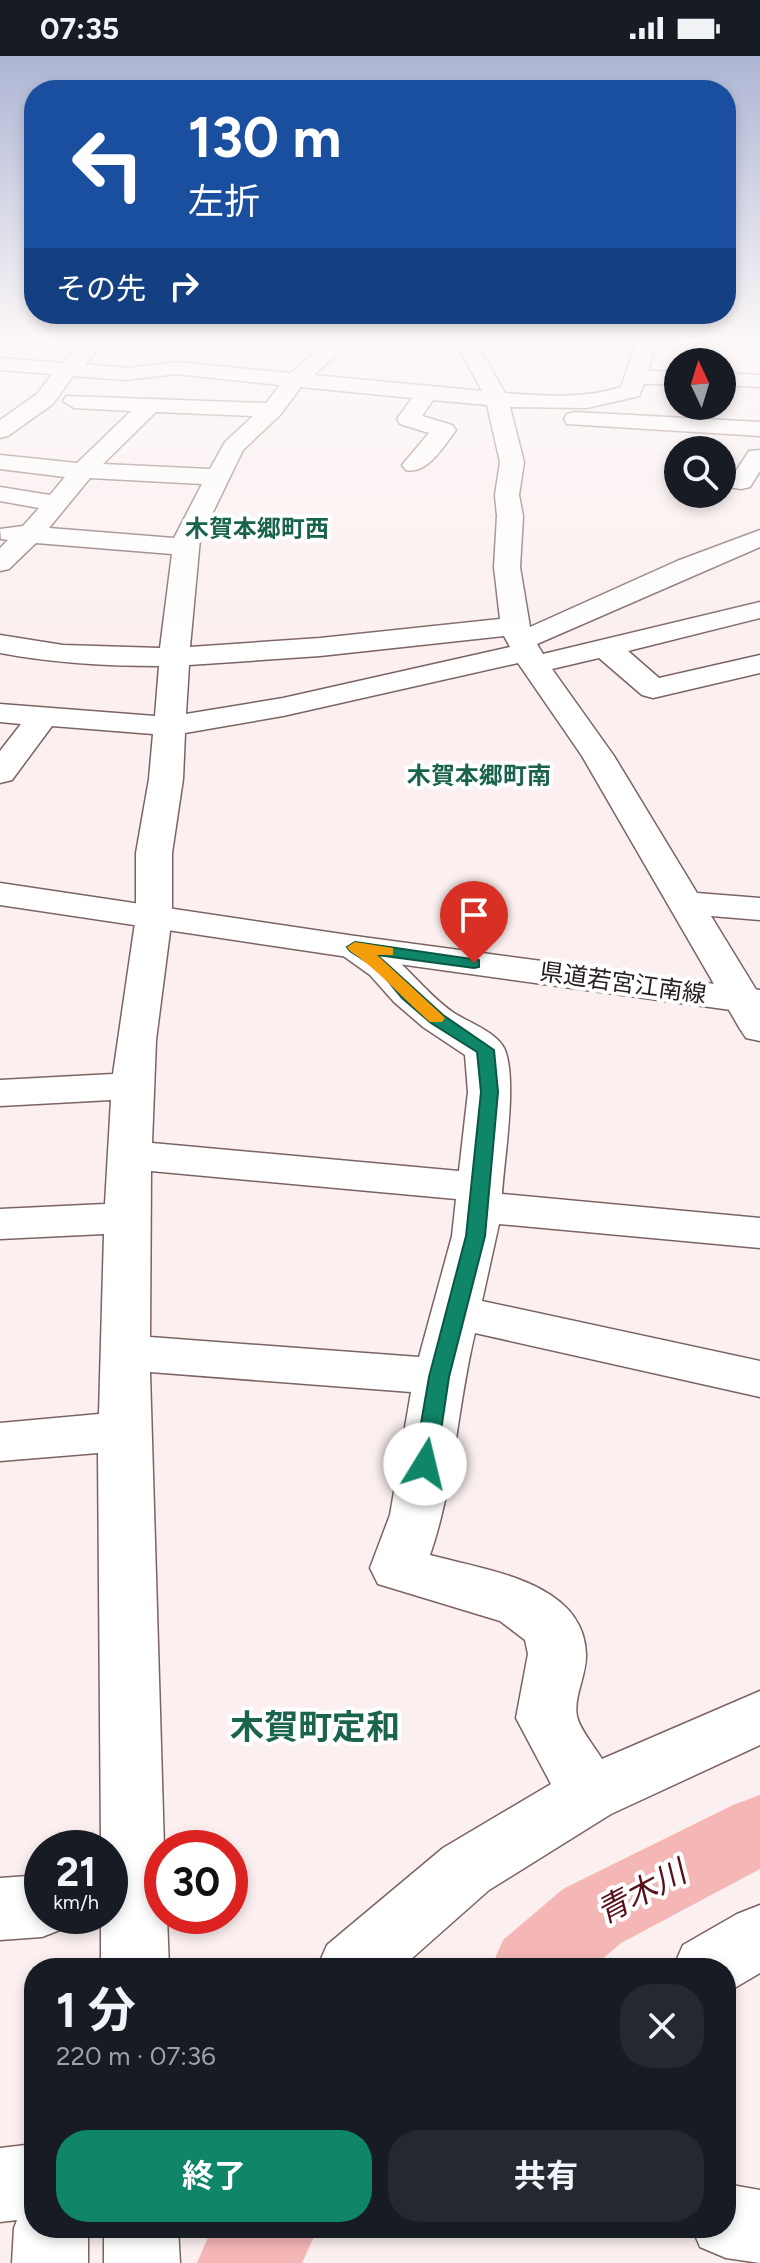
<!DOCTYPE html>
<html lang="ja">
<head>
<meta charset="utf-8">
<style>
	body { margin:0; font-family:Figtree,"Noto Sans JP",sans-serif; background:#242831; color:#f1f3f6; height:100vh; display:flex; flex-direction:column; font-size:30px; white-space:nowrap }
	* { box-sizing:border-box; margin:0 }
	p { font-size:26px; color:#9ea1a6 }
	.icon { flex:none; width:44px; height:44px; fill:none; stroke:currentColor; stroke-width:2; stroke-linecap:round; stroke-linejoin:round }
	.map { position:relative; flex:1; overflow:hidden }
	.side { position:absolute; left:24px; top:1902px; width:712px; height:280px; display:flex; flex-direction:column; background:#171b24; border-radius:32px; box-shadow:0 4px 12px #0003 }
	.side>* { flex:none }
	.banner { position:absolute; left:24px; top:24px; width:712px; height:244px; border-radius:32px; box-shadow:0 4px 12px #0003; background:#1a4fa0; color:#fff; overflow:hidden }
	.needle { width:52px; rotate:356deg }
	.buttons { position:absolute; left:664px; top:292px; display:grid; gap:16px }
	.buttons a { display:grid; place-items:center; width:72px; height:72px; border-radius:50%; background:#171b24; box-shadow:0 4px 12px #0003; font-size:40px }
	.speed { position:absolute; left:24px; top:1774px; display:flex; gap:16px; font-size:40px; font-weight:700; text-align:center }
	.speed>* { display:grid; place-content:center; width:104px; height:104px; border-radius:50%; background:#171b24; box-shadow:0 4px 12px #0003; line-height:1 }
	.speed small { font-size:20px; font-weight:400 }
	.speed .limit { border:12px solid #d22; background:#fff; color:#111 }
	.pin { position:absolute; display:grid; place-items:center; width:68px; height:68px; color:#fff; margin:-82px -34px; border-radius:50% 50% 50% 0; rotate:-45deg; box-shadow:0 0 8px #0007 }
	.pin .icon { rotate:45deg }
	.me { position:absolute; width:88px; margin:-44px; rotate:9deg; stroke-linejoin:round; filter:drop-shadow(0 0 6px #0008) }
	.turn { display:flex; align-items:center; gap:28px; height:168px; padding:0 32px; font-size:36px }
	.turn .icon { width:104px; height:104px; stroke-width:2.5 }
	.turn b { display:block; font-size:56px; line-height:68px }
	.then { display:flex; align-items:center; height:76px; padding:0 32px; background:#0003; gap:16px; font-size:30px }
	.round { display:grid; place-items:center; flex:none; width:84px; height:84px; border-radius:32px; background:#242831 }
	.overview { display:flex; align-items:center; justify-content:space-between; height:136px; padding:0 32px }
	h1 { font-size:48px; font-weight:700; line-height:60px }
	.action { display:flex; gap:16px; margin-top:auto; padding:16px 32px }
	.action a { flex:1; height:92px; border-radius:32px; background:#0f8667; color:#fff; font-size:32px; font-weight:700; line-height:92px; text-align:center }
	.action a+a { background:#242831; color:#f1f3f6 }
	.status { display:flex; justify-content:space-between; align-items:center; height:56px; padding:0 40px; background:#171b24; direction:ltr }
	.status svg { height:22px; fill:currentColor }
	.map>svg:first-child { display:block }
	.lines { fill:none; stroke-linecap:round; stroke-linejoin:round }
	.river { fill:#f5b6b6; fill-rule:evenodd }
	.minor-casing { stroke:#7c6363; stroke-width:3 }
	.major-casing { stroke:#7c6363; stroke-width:3 }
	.minor { fill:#fff; fill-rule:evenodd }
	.major { fill:#fff; fill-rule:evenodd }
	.route { fill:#0f8667; stroke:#0a5743; stroke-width:2 }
	.slow { fill:#f59e0b }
	.labels { text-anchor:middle; stroke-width:8; stroke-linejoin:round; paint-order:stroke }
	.far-quarter-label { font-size:24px; font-weight:bold; fill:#1a644d; stroke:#fff }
	.street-label { font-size:24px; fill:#271d1d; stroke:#fff }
	.near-water-label { font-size:32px; font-style:italic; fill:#58101a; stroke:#fff }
	.near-quarter-label { font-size:34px; font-weight:bold; fill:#1a644d; stroke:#fff }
</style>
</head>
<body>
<div class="status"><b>07:35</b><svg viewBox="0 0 49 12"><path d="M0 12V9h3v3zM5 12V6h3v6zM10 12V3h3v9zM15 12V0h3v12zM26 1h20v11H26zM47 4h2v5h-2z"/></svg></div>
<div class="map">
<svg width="760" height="2207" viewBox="0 0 760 2207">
	<rect width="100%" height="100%" fill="#fbefef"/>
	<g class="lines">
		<g class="river">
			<path d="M760,1739V1813L621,1887L592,1912H491L503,1884L563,1833L733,1749Z"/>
			<path d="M212,2172H318L302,2207H197Z"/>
		</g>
		<defs>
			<g id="minor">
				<path d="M86,285H107L85,308L127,312L175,306L290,317L330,285H352L314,319L482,335L455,285H475L505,337C544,340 584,343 621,331L637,285H657L648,315L678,316V328H644L639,340L587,352L510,351L524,406L519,439L523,460L520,511L530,571L677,505L760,474V491L537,588L543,598L760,546V562L628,595L659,622L760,599V617L653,642L642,639L599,602L552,613L614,700L697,837L760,842V864L711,860L760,940V985L746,982L740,973L582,700L518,607L283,660L185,677L183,723L172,797V860L156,984L152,1087L459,1115L468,1036L465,999L423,971L394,946L370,919L342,899L336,891L342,883C352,880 361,879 371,885C404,903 423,936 454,957C468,966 496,976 504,992C518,1021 504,1104 502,1138L760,1162V1192L499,1168L482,1245L760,1305V1341L475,1277C457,1351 455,1427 430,1499C484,1514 584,1525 586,1598C587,1618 573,1642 577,1660C580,1674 595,1691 602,1703L760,1635V1689L611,1758L489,1834L401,1912H317L327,1889L443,1792L551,1728L516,1662L528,1598L525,1584L500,1565L378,1528L370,1512L390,1459L411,1336L150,1316L164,1792H162V1860H167L169,1912H101V1860H110V1792H101L98,1397L0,1405V1367L99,1358L104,1178L0,1183V1153L105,1148L111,1044L0,1050V1024L113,1018L136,860V797L149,723L153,678L52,670L12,724L0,727V695L21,668L0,666V648L155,660L159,610C105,610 53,607 0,597V579L63,589L160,592L172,498L36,487L9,513L0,515V492L8,484L1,483L0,473L23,470L39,452L0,445V431L50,439L65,421L0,413V399L77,407L131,355L74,352L63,345L66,340L266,347L280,329L175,318L127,324L73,320L53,348L8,380L0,382V364L37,338L52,318L0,314V302L63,307ZM301,331L412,342L397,363L400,368L429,377L402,409L406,414C427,419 444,390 456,374L452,369L422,360L433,344L487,349L500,406L495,439L497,460L494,511L500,563L320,582L190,591L200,483L243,394L280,359ZM156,356L253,360L225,386L210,413L103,408ZM90,422L202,428L174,482L49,472ZM504,580L510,591L283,642L186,658L189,609L320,600ZM151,1115L456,1143L452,1180L419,1301L150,1281Z"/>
				<path d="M722,317L760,319V331L722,329Z"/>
				<path d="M575,356L760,366V380L567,368L564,363L567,358Z"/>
				<path d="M760,394V415L750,431L741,433L722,430V416L734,418L749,395Z"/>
				<path d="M42,1819V1860H70L65,1872L42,1881L0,1884V1822Z"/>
				<path d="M760,1849V1917L726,1937V1912H673L683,1889L737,1858Z"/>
				<path d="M34,2088V2172H88V2207H12L14,2172L17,2164L0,2166V2092Z"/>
				<path d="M726,2128L760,2134V2207L726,2202L700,2191L692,2172H726Z"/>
				<path d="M104,2172H178L180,2207H104Z"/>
			</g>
			<path id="major" d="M0,827L355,880L760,934V958L355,902L0,849Z"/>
		</defs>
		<use href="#minor" class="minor-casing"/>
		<use href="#major" class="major-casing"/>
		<use href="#minor" class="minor"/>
		<use href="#major" class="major"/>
	</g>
	<linearGradient id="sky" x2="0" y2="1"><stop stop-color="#adb5d4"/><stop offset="0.48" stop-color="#fdf8f8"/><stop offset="1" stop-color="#fdf8f8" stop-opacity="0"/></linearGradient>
	<rect width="760" height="594" fill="url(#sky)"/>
	<path class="route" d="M355,886L479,904V911L474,912L377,899L443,959L494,994L498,1036L485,1180L449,1321L436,1408L432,1414L425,1416L417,1414L414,1408L429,1321L466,1180L481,1036L477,996L431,967L402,942L379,914L350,895L347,891Z"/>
	<path class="slow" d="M355,886L393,892V899H377L442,959L445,962L442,966H430C402,942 380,915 350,895L347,891Z"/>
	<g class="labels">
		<g class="far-quarter-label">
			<text x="257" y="481">木賀本郷町西</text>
			<text x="479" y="728">木賀本郷町南</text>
		</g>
		<g class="street-label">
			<text transform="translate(623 927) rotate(8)" y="8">県道若宮江南線</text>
		</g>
		<g class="near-water-label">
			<text transform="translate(641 1836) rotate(-28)" y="11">青木川</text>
		</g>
		<g class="near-quarter-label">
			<text x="315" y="1683">木賀町定和</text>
		</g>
	</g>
</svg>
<div class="buttons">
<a><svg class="needle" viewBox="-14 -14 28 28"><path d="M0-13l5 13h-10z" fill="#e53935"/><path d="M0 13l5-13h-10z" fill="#9ea1a6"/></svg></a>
<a><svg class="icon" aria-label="search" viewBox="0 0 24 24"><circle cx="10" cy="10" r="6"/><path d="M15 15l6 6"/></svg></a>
</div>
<div class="speed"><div>21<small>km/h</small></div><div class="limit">30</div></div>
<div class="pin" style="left:474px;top:907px;background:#d93025"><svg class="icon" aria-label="arrive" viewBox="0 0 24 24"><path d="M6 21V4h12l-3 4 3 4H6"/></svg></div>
<svg class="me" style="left:425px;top:1408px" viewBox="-20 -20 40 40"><circle r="19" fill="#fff"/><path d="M0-13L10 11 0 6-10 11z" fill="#0f8667"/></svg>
<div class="banner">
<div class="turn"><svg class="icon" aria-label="left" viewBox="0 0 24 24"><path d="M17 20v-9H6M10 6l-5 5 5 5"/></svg><div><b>130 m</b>左折</div></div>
<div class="then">その先<svg class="icon" aria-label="right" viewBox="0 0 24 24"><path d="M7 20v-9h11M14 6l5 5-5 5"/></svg></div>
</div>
<section class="side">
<div class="overview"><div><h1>1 分</h1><p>220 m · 07:36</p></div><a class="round"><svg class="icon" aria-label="close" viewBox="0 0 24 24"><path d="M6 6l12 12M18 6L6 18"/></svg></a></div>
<div class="action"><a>終了</a><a>共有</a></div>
</section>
</div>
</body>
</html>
